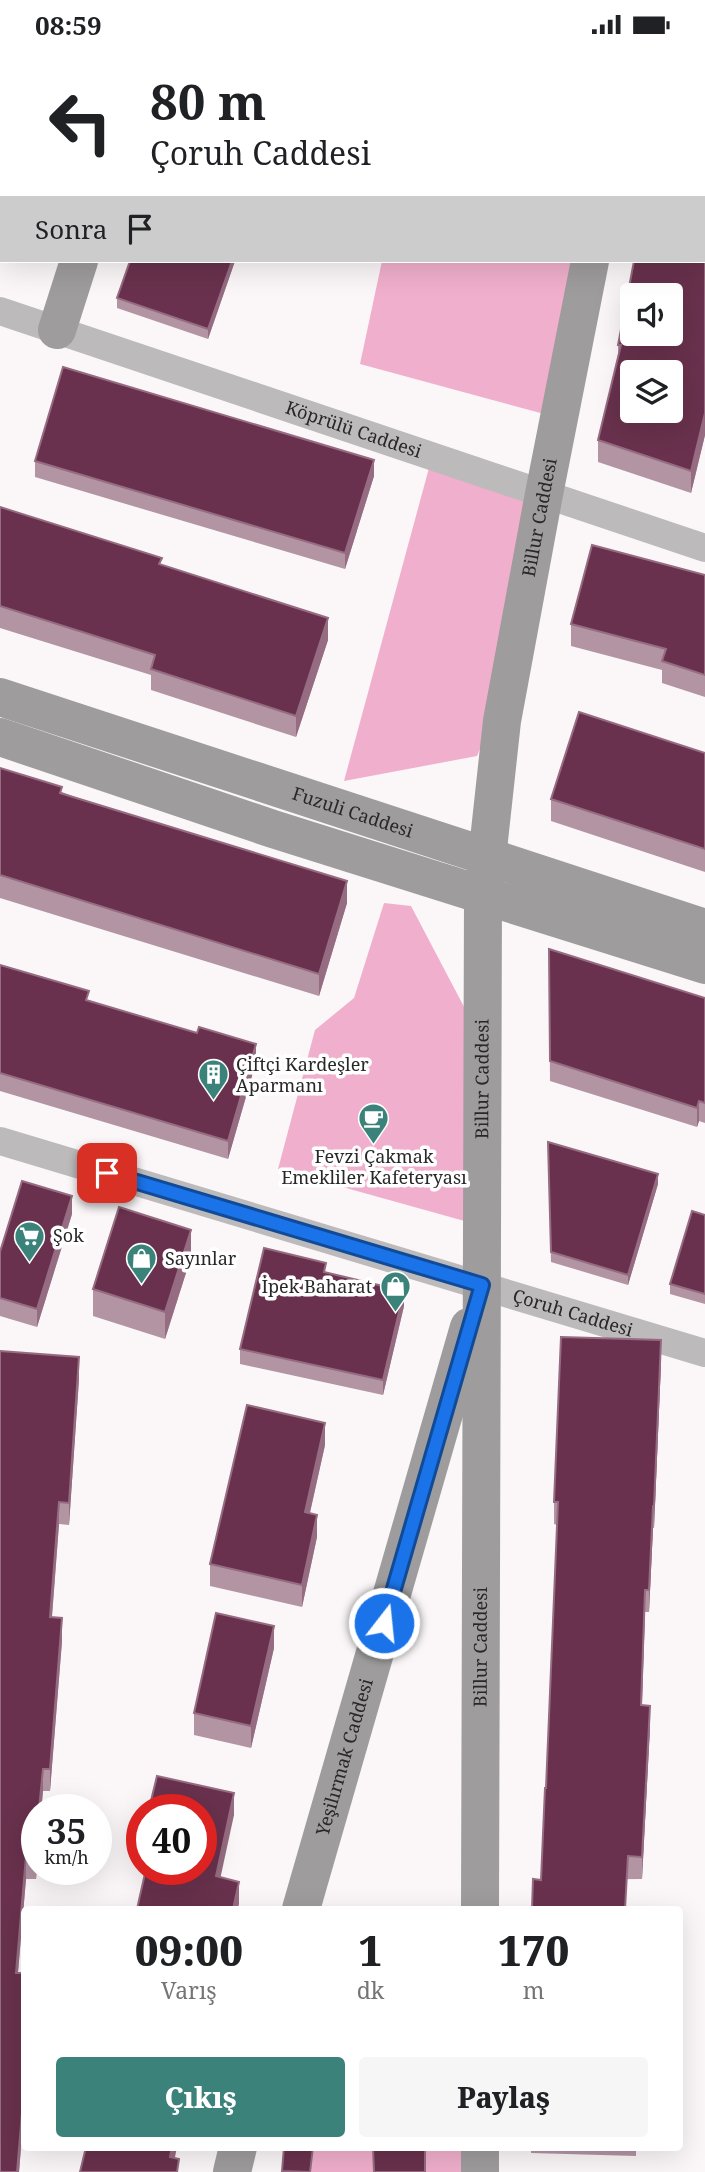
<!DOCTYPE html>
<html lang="tr">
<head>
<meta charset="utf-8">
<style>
	body { margin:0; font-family:"Noto Serif",serif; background:#f6f6f6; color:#202124; height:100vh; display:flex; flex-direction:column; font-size:26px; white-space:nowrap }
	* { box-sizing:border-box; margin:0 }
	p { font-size:23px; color:#757577 }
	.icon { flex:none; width:38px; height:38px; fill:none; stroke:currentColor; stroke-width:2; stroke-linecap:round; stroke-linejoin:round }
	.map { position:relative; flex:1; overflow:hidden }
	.details { position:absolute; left:21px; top:1857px; width:662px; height:245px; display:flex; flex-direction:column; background:#fff; border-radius:7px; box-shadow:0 7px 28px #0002 }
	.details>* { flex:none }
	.top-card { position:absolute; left:0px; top:0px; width:705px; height:214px; box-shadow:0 7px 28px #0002; background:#fff; color:#202124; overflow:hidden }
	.fabs { position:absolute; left:620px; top:234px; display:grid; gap:14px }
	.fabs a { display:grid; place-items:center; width:63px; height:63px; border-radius:7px; background:#fff; box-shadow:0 7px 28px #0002; font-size:35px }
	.speed { position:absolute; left:21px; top:1745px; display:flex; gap:14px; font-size:35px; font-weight:700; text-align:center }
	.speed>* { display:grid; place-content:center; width:91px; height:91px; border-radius:50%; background:#fff; box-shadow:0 7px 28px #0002; line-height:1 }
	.speed small { font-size:18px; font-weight:400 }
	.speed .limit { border:10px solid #d22; background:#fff; color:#111 }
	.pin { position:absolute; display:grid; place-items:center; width:60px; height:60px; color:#fff; margin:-30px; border-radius:14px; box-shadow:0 4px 10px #0006 }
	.me { position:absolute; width:77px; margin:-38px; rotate:16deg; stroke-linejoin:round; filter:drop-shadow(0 0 5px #0008) }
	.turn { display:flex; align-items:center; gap:24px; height:147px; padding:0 35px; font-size:32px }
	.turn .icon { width:91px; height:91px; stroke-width:2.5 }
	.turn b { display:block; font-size:49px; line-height:60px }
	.then { display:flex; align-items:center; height:66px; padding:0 35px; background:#0003; gap:14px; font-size:26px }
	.eta { display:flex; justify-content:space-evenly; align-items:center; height:119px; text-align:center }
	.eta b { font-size:42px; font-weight:800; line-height:49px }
	.cta { display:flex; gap:14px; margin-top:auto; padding:14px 35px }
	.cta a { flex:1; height:80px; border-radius:7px; background:#3b827b; color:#fff; font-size:28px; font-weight:800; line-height:80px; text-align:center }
	.cta a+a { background:#f6f6f6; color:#202124 }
	.status { display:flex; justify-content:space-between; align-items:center; height:49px; padding:0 35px; background:#fff; direction:ltr }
	.status svg { height:19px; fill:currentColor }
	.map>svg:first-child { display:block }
	.green { fill:#f0afcc }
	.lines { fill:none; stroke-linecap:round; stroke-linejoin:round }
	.street { stroke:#bcbabb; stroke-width:28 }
	.secondary { stroke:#9e9c9d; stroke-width:38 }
	.wall { fill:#b294a3 }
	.shaded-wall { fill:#956c81 }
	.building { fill:#69314d; stroke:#956c81; stroke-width:2; fill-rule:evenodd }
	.route-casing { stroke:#114b97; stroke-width:18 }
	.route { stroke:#1a73e8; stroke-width:12 }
	.labels { text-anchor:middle; stroke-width:7; stroke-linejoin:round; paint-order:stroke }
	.street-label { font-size:18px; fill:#292828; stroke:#fff }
	.poi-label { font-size:18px; fill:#292828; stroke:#fff; text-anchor:start }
</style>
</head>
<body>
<div class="status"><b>08:59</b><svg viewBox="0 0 49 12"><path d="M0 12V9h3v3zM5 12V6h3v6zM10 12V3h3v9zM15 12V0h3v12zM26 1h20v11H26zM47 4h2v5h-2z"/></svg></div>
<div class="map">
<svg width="705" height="2123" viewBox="0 0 705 2123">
	<rect width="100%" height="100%" fill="#fbf7f9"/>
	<g class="green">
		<path d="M382,212H590L559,369L360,315Z"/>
		<path d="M429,419L540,452L499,653L477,707L344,732Z"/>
		<path d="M384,854L411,857L482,992L468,1173L278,1120L315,981L354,949Z"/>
		<path d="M307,2098H485L484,2123H301Z"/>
	</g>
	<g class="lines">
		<g class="street">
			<path id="s1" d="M0,262L705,499"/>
			<path id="s2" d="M0,1092L705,1304"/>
		</g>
		<g class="secondary">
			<path d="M147,2V0"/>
			<path d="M631,2V0"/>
			<path d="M57,281L79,212"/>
			<path id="s3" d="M0,648L705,879"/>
			<path d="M0,688L273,780L705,916"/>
			<path id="s4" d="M301,1860L469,1278"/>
			<path id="s5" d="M480,1860L483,846L502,672L544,445L590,212"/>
			<path d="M232,2123L238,2098"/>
			<path d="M480,2123V2098"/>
		</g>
	</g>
	<g class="wall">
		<path d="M0,0H110L109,2H2V37L0,36Z"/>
		<path d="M705,0V386L691,444L598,413V391L618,306V296Z"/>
		<path d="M235,212L208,290L117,259V249Z"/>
		<path d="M35,412L374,427L345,520L35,428Z"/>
		<path d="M0,458L162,516L328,591L296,688L151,641V626L0,579Z"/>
		<path d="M705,526V648L662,634V621L571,597V575Z"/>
		<path d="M705,704V823L551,772V750Z"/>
		<path d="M0,719L347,854L319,947L0,849Z"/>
		<path d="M549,900L705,949V1074L699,1072L697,1078L550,1032Z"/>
		<path d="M0,916L89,952L256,1013L228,1110L0,1042Z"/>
		<path d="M548,1093L658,1135L628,1236L551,1213Z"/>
		<path d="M72,1165L37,1278L0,1267V1203Z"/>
		<path d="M705,1166V1255L670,1245V1235Z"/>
		<path d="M191,1208L165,1290L93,1267V1240Z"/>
		<path d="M326,1223L404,1257L383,1346L240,1315V1300Z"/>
		<path d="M0,1302L79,1330L69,1476L59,1475L52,1569L62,1592L50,1742H43L36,1830H26L18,1924H24V2062L19,2123H0Z"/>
		<path d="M661,1314L654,1479H653L649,1563H645L642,1656L650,1679L642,1830L541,1831L546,1739L557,1476L554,1475V1453Z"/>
		<path d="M325,1396L310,1464L317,1488L302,1558L210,1537V1515Z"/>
		<path d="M274,1599L251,1699L194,1686V1664Z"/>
		<path d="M531,2098H636V2107L531,2104Z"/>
	</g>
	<g class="shaded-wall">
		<path d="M232,212H235L208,290V280Z"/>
		<path d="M705,364V386L691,444V422Z"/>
		<path d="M374,411V427L345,520V504Z"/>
		<path d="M328,569V591L296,688V667Z"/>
		<path d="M347,832V854L319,947V925Z"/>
		<path d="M256,995V1013L228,1110V1092Z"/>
		<path d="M699,1052V1072L697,1078V1059Z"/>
		<path d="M658,1125V1135L628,1236V1226Z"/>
		<path d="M72,1147V1165L37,1278V1260Z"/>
		<path d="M191,1181V1208L165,1290V1263Z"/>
		<path d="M404,1242V1257L383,1346V1331Z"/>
		<path d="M661,1291V1314L654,1479V1457Z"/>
		<path d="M79,1308V1330L69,1476V1454Z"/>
		<path d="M325,1374V1396L305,1485V1463Z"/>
		<path d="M59,1453V1475L50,1591V1568Z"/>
		<path d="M653,1457V1479L649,1563V1541Z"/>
		<path d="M317,1466V1488L302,1558V1536Z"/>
		<path d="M645,1541V1563L641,1678V1656Z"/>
		<path d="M62,1569V1592L50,1742V1720Z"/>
		<path d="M274,1577V1599L251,1699V1677Z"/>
		<path d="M650,1657V1679L642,1830V1808Z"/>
		<path d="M43,1720V1742L41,1760H39Z"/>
		<path d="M234,1744V1766L216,1849V1827Z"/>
		<path d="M37,1792V1815L36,1830V1808Z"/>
		<path d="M26,1807V1830L16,1946V1924Z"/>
		<path d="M239,1833V1855L238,1860H233Z"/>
		<path d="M24,2040V2062L19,2123H17Z"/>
		<path d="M172,2098H177L172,2123L170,2108Z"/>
	</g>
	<g class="building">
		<path d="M0,0H102V2H2V15L0,14Z"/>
		<rect x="201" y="0" width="102" height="2"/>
		<path d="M674,0H705V364L691,422L598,391L621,296H618L634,212H704V2H673ZM632,247H670V285H632ZM632,324H670V362H632Z"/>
		<path d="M130,212H232L208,280L117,249Z"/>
		<path d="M63,318L374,411L345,504L35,412Z"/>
		<path d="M0,458L162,509L159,515L328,569L296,667L151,620L155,606L0,557Z"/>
		<path d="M592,496L705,526V626L662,612L666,600L571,575Z"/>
		<path d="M579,663L705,704V800L551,750Z"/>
		<path d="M0,719L62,738L60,744L347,832L319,925L0,826Z"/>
		<path d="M549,900L705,949V1054L699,1052L697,1059L550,1012Z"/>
		<path d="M0,916L89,942L86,951L197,984L199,978L256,995L228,1092L0,1024Z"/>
		<path d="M548,1093L658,1125L628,1226L551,1203Z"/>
		<path d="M22,1132L72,1147L37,1260L0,1249V1203Z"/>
		<path d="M119,1158L191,1181L165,1263L93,1240Z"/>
		<path d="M692,1162L705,1166V1245L670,1235Z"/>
		<path d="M264,1199L326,1214L324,1223L404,1242L383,1331L240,1300Z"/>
		<path d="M561,1288L661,1291L654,1457H653L649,1541H645L641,1656L650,1657L642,1808L628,1807L625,1860H532L533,1830L541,1831L545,1739H546L558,1453H554Z"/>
		<path d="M0,1302L79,1308L69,1454L59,1453L50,1568L62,1569L50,1720H43L39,1760H37L36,1808L26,1807L16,1924H24V2040L17,2123H0Z"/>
		<path d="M247,1356L325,1374L305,1463L317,1466L302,1536L210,1515Z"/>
		<path d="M216,1564L274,1577L251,1677L194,1664Z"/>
		<path d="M157,1727L234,1744L216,1827L239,1833L233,1860H137L146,1820H201V1760H149Z"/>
		<path d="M86,2098H172L170,2108L179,2110L177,2123H80Z"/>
		<path d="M284,2098H313L310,2123L282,2122Z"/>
		<path d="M373,2098H425V2123H374Z"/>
	</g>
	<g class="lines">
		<defs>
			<path id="route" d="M107,1124L482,1236L384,1574"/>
		</defs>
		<use href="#route" class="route-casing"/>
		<use href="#route" class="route"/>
	</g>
	<defs>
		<symbol id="building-pin" viewBox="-11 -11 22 30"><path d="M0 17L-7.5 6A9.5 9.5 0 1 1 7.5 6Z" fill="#3b827b" stroke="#fff"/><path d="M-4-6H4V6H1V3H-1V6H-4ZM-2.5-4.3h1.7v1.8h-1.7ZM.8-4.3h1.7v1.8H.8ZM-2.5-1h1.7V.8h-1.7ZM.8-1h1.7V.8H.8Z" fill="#fff"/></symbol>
		<symbol id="cafe-pin" viewBox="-11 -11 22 30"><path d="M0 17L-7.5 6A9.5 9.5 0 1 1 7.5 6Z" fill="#3b827b" stroke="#fff"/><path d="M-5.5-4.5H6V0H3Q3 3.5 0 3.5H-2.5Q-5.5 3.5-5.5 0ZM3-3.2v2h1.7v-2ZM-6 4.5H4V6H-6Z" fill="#fff"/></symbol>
		<symbol id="supermarket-pin" viewBox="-11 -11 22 30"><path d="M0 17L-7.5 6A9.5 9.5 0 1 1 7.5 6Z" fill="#3b827b" stroke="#fff"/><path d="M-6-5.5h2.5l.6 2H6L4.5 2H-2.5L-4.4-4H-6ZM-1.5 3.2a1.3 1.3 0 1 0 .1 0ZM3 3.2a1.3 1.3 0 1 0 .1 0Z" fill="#fff"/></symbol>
		<symbol id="shop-pin" viewBox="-11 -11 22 30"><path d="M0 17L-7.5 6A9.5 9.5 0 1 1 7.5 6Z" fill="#3b827b" stroke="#fff"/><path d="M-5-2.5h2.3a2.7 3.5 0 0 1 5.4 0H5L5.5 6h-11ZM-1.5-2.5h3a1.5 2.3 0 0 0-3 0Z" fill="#fff"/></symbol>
	</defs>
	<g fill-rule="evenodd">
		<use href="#building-pin" x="196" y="1008" width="35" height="47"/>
		<use href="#cafe-pin" x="356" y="1052" width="35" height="47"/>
		<use href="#supermarket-pin" x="12" y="1170" width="35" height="47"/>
		<use href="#shop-pin" x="124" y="1192" width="35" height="47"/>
		<use href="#shop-pin" x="378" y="1220" width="35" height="47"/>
	</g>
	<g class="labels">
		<g class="street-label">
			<text dy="6" stroke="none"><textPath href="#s1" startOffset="373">Köprülü Caddesi</textPath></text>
			<text dy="6" stroke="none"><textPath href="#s5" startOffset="1396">Billur Caddesi</textPath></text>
			<text dy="6" stroke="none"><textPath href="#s3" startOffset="371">Fuzuli Caddesi</textPath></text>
			<text dy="6" stroke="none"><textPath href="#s5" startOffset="830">Billur Caddesi</textPath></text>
			<text dy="6" stroke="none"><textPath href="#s2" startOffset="598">Çoruh Caddesi</textPath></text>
			<text dy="6" stroke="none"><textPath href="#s5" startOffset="262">Billur Caddesi</textPath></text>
			<text dy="6" stroke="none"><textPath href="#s4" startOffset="158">Yeşilırmak Caddesi</textPath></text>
		</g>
		<g class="poi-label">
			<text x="236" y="1022">Çiftçi Kardeşler<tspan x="236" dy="21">Aparmanı</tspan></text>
			<text x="374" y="1114" text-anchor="middle">Fevzi Çakmak<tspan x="374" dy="21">Emekliler Kafeteryası</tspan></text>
			<text x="53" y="1193">Şok</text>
			<text x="165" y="1216">Sayınlar</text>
			<text x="372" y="1244" text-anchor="end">İpek Baharat</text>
		</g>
	</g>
</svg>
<div class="fabs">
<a><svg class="icon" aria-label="sound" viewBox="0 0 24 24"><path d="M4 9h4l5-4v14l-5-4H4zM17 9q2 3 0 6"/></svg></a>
<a><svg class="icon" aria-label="layers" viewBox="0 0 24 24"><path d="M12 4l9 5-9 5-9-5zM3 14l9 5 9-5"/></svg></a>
</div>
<div class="speed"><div>35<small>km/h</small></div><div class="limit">40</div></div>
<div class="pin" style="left:107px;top:1124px;background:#d93025"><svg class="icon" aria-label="arrive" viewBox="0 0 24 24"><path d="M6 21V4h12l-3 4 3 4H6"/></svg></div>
<svg class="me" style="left:384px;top:1574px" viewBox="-20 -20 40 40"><circle r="17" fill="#1a73e8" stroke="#fff" stroke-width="3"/><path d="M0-11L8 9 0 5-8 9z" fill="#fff"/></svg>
<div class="top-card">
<div class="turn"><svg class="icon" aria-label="left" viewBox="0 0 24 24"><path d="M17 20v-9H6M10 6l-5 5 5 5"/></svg><div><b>80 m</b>Çoruh Caddesi</div></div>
<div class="then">Sonra<svg class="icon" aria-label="arrive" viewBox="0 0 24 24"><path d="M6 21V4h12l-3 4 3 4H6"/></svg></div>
</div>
<section class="details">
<div class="eta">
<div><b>09:00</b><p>Varış</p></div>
<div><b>1</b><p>dk</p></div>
<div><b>170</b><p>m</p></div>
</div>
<div class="cta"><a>Çıkış</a><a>Paylaş</a></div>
</section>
</div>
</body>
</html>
